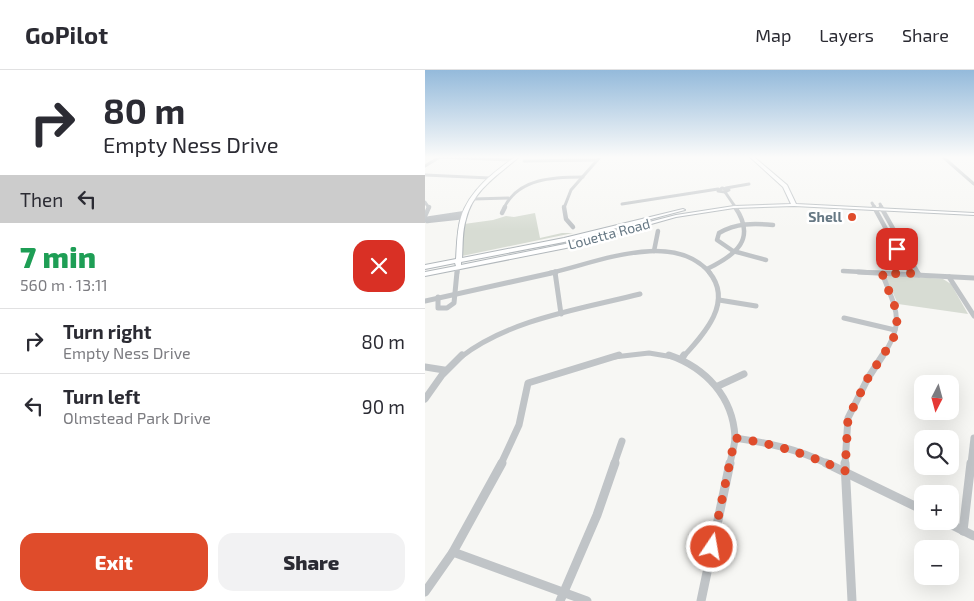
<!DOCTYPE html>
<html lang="en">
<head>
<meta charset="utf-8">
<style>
	body { margin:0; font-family:"Exo 2",sans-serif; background:#f2f2f3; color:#2b2b33; height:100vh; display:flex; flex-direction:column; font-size:19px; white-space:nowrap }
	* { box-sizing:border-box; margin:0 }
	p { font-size:16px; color:#7c7c81 }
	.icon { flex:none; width:28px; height:28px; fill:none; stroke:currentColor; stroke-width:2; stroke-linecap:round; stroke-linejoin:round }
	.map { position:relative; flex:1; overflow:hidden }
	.panel { display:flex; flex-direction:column; background:#fff; width:425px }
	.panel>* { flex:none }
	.guide { background:#fff; color:#2b2b33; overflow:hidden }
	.needle { width:32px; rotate:186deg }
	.buttons { position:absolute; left:489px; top:305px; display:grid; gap:10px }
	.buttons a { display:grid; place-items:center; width:45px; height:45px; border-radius:10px; background:#fff; box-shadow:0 5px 20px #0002; font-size:25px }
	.pin { position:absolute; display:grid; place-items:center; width:42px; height:42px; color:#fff; margin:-21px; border-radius:10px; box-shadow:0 2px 8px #0006 }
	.me { position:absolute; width:55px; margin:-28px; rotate:12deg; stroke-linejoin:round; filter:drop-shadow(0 0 4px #0008) }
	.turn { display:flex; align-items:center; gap:18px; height:105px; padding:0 20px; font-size:22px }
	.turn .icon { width:65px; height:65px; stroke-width:2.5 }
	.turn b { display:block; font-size:35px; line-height:42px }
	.then { display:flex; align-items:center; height:48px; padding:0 20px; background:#0003; gap:10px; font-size:19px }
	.round { display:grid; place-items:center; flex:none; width:52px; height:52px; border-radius:15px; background:#f2f2f3 }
	.headline { display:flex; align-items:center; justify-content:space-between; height:85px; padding:0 20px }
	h1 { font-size:30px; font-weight:800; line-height:38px; color:#1e9e55 }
	.primary-button { display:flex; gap:10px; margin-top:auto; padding:10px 20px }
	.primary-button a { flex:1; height:58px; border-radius:15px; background:#df4c2b; color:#fff; font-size:20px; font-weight:800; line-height:58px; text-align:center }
	.primary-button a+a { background:#f2f2f3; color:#2b2b33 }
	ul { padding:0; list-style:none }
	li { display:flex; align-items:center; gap:15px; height:65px; padding:0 20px; border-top:1px solid #e1e1e2 }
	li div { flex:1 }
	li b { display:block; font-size:19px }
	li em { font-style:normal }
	header { display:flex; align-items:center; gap:30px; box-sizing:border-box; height:70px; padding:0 25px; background:#fff; border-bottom:1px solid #e1e1e2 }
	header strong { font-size:24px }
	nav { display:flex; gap:28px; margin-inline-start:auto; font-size:18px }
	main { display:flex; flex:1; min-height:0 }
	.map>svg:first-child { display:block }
	.green { fill:#d7dcd3 }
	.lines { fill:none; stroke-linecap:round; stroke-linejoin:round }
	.secondary-casing { stroke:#b2b8bc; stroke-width:2 }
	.street-far4 { stroke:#c0c4c7; stroke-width:3 }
	.street-far3 { stroke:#c0c4c7; stroke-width:4.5 }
	.street-far2 { stroke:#c0c4c7; stroke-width:5 }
	.street-far1 { stroke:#c0c4c7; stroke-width:7 }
	.street { stroke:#c0c4c7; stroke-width:9 }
	.secondary { fill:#fff; fill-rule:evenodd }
	.route { stroke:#df4c2b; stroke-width:9; stroke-dasharray:0 16.2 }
	.poi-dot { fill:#df4c2b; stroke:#fff; stroke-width:2 }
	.labels { text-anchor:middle; stroke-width:5; stroke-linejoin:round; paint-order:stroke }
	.far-poi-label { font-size:14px; font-weight:bold; fill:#667884; stroke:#fff; text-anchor:end }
	.far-street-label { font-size:14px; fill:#667884; stroke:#fff }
</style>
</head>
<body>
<header>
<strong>GoPilot</strong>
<nav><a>Map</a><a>Layers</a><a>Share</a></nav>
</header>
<main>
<section class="panel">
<div class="guide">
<div class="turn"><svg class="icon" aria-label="right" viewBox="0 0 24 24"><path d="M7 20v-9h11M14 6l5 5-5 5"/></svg><div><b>80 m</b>Empty Ness Drive</div></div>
<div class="then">Then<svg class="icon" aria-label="left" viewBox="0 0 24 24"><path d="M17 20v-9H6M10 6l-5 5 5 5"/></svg></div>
</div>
<div class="headline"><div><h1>7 min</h1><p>560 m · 13:11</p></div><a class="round" style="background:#d93025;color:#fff"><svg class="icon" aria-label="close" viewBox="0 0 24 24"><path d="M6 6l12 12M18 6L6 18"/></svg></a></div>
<ul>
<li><svg class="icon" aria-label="right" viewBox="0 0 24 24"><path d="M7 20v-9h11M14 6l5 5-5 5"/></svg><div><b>Turn right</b><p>Empty Ness Drive</p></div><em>80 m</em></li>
<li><svg class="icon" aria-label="left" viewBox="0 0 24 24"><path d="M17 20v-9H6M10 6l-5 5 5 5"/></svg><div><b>Turn left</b><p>Olmstead Park Drive</p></div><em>90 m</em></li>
</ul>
<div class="primary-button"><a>Exit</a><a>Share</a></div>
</section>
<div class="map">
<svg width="549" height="531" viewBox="0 0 549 531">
	<rect width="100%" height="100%" fill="#f7f7f4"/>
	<g class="green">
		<path d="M110,143L115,168L137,163H148L37,186L39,154L68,150L81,146L89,147Z"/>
		<path d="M465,205L518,209L526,214L543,244L473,234L461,208Z"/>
	</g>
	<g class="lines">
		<defs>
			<path id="secondary" d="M90,87H94C73,105 48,120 41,149C37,162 38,175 37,188L139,168L258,139L260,140L139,172L36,192V195L140,174L251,145L309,136L366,134L358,117L325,87H329L362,115L371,134L549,143V145L369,136L309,138L251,147L141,178L0,206V202L31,196L30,193L0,199V195L31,189C32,175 32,160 36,147C45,120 69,102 90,87Z"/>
		</defs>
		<use href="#secondary" class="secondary-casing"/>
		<g class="street-far4">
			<path d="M518,87L549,114"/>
			<path d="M99,91L172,90"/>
			<path d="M0,96L15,87L87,90"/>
			<path d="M0,105L65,108"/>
			<path d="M297,118L304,120L300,122L293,121Z"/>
			<path d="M301,118L324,114"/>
			<path d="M300,122L311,138"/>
			<path d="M48,129L83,128"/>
			<path d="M0,132L4,138"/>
			<path d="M447,133L450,138"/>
			<path d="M197,134L293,119"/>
			<path d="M455,134L457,138"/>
			<path d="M79,138C93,108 129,107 158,107"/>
			<path d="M139,138L146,120L175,87"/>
		</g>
		<g class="street-far3">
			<path d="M139,137L141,149L148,157"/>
			<path d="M449,137L485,203"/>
			<path d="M456,137L493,203"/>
			<path d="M77,143L80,137"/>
			<path d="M0,146L4,137"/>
			<path d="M0,149L40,143"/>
			<path d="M2,151L39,147"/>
			<path d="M229,181L233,161"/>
			<path d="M341,190L308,181L292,170L294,163C311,153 329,153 348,155"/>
			<path d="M282,199C311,185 332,169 310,137"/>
			<path d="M418,201L456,203"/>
			<path d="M32,203L33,197"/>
			<path d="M125,203C171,193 248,159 285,203"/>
		</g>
		<g class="street-far2">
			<path d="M130,202L136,244"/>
			<path d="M433,202L549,208"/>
			<path d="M485,202L486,204"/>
			<path d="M492,202L494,205"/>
			<path d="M457,203C471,240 481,251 457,287"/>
			<path d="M524,207L549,246"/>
			<path d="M13,227V238H22L29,233L32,202"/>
			<path d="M294,230L331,236"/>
			<path d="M0,231L131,202"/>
			<path d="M419,248L470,260"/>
			<path d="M36,287C85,249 156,239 215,224"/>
			<path d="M189,287L224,283L248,287"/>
			<path d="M258,287C279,264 309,232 284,202"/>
		</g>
		<g class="street-far1">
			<path d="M244,285C281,298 308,327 310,367C310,376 306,386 305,394"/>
			<path d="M257,288L259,285"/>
			<path d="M0,297L19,300"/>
			<path d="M293,316L319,304"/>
			<path d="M0,329L17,305L37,285"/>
			<path d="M310,368C343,373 373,379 403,394"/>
			<path d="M76,394L94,355L103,313L194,285"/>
			<path d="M189,394L197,371"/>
			<path d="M420,394L423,348L443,308L458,285"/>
			<path d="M546,394L549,368"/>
		</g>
		<g class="street">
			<path d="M401,393L498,440"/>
			<path d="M420,393L427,531"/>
			<path d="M519,451L549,466"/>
			<path d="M538,461L546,393"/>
			<path d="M28,482L162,531"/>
			<path d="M0,522L28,482L77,393"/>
			<path d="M135,531L172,445L190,393"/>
			<path d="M276,531L305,393"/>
		</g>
		<use href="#secondary" class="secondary"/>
	</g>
	<linearGradient id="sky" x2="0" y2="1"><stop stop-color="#94badb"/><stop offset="0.54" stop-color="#fbfbfa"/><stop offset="1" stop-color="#fbfbfa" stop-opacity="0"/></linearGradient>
	<rect width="549" height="161" fill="url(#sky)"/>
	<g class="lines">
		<path class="route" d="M287,477L310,368C351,374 381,384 420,401L423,348L443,308L468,270L472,253L470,237L457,203L486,204L472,179"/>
	</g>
	<circle class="poi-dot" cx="427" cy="147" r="5"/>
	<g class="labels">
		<g class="far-poi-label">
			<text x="417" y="152">Shell</text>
		</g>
		<g class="far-street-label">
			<text transform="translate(184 164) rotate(-15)" y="5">Louetta Road</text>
		</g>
	</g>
</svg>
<div class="buttons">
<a><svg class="needle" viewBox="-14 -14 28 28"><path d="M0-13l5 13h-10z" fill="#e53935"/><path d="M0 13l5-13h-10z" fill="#7c7c81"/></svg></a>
<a><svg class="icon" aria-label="search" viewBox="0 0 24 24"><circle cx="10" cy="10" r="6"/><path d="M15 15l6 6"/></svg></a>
<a>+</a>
<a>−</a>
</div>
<div class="pin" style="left:472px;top:179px;background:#d93025"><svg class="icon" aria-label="arrive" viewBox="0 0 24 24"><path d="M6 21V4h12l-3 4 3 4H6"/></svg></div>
<svg class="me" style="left:287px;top:477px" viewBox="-20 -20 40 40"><circle r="17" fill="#df4c2b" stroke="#fff" stroke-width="3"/><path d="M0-11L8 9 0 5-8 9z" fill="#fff"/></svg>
</div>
</main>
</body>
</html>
